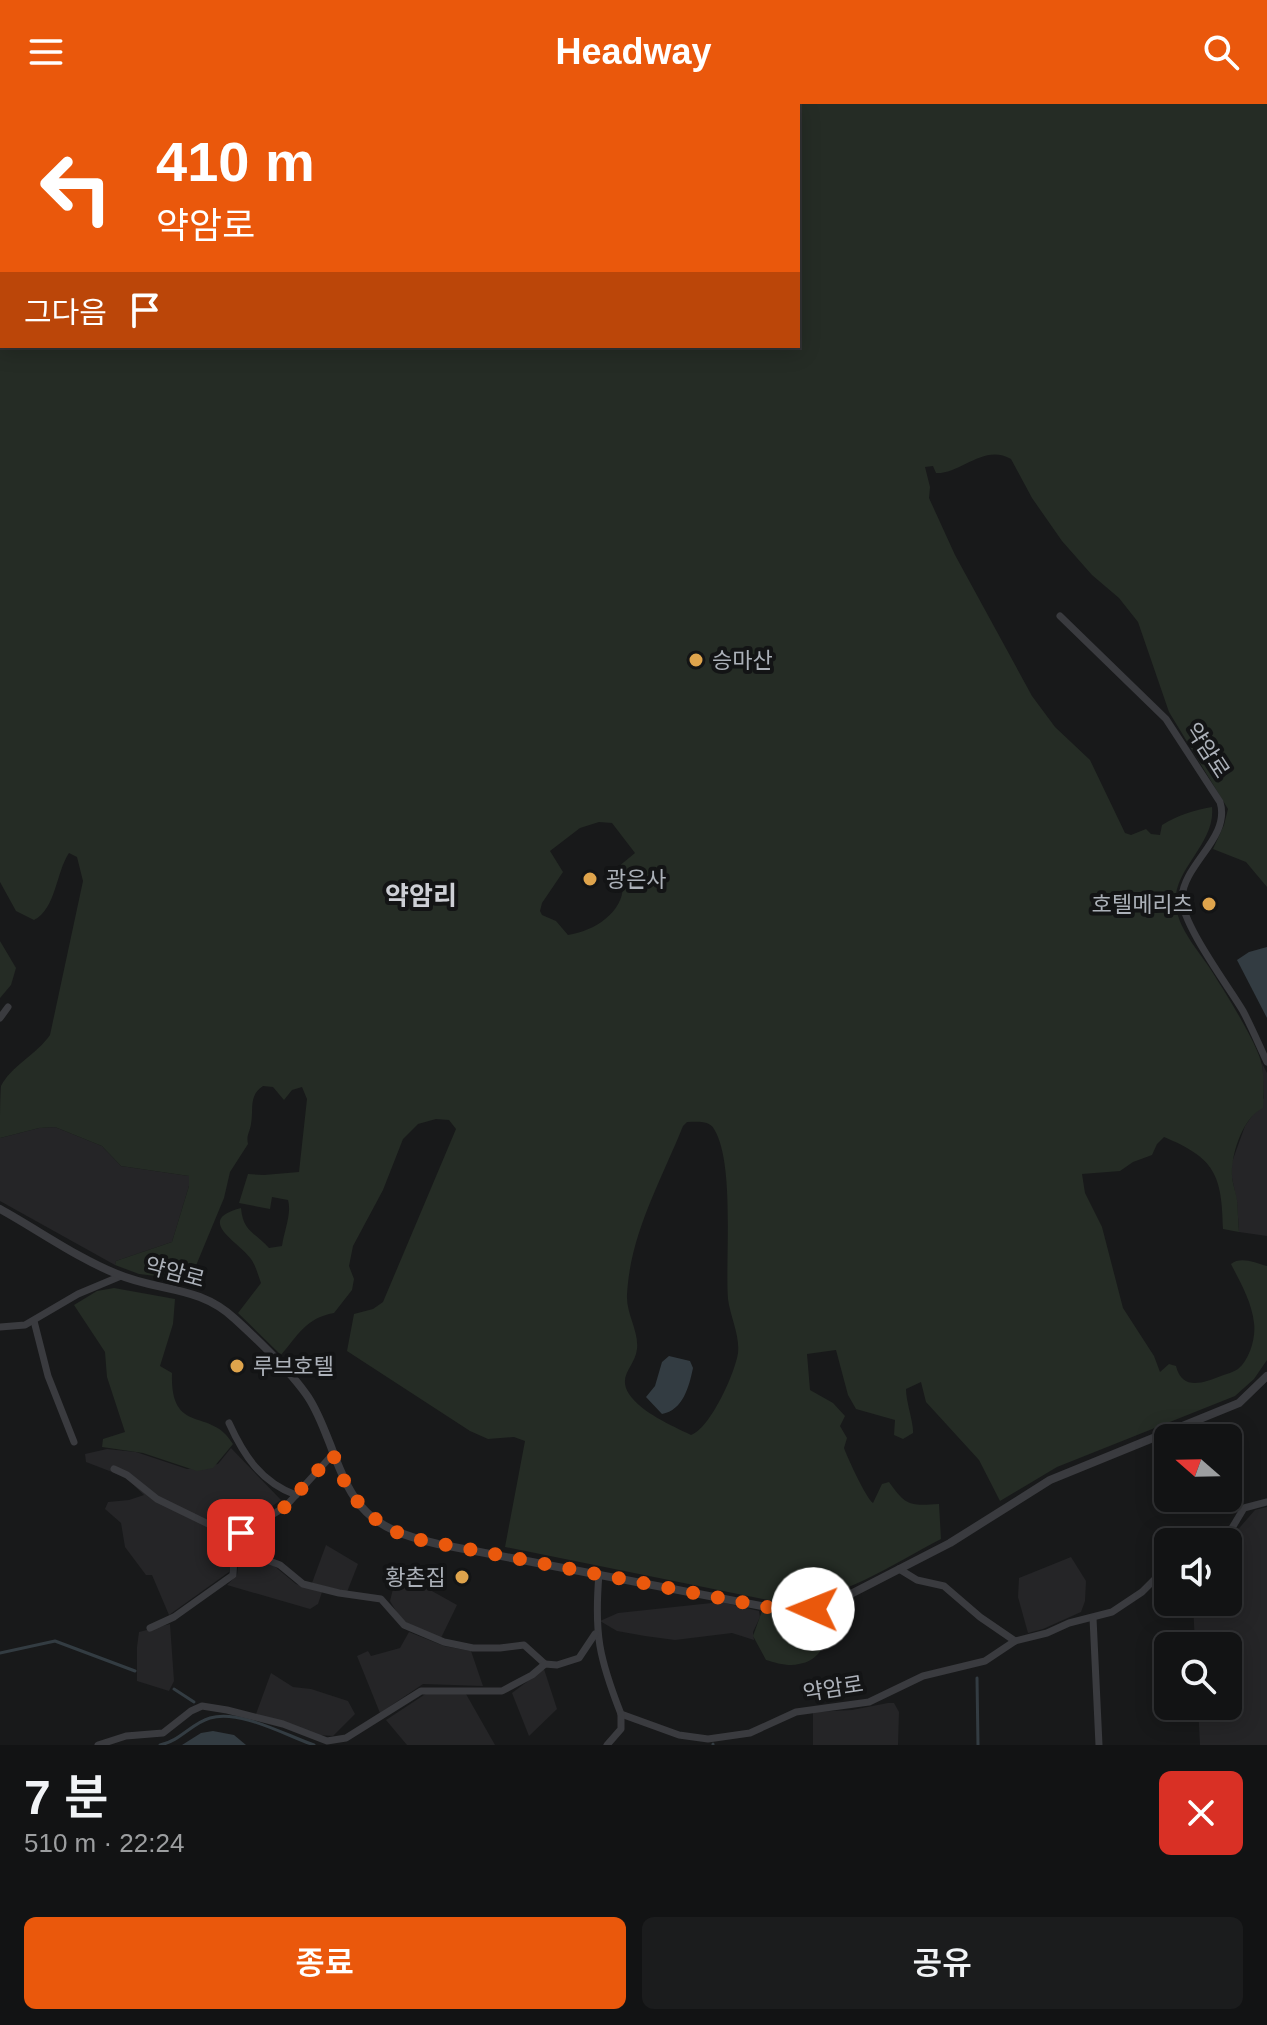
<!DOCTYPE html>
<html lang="ko">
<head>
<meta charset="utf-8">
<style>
	body { margin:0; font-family:Helvetica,"Noto Sans KR",sans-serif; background:#1b1c1d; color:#f1f3f6; height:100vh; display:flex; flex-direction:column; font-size:30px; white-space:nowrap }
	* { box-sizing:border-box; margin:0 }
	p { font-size:26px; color:#9c9ea0 }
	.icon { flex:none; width:44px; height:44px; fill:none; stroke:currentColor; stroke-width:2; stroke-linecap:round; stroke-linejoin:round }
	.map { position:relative; height:1641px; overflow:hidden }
	.sheet { display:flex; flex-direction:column; background:#121314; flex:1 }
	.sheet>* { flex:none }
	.guide { position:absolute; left:0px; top:0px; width:800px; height:244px; box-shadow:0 4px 20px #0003,0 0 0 2px #313234; background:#ea580c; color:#fff; overflow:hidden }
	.needle { width:52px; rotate:290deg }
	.tools { position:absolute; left:1154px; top:1320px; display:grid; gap:16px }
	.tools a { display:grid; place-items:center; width:88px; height:88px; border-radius:12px; background:#121314; box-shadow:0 4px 20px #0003,0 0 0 2px #313234; font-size:40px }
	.pin { position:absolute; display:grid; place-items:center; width:68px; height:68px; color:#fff; margin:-34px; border-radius:16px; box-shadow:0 4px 12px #0006 }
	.me { position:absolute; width:88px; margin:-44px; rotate:271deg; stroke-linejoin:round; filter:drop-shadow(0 0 6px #0008) }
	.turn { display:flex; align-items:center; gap:28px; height:168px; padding:0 24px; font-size:36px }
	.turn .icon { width:104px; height:104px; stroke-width:2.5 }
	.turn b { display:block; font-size:56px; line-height:68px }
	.then { display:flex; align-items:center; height:76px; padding:0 24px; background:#0003; gap:16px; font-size:30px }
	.round { display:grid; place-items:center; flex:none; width:84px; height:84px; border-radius:12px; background:#1b1c1d }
	.head { display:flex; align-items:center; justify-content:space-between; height:136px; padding:0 24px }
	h1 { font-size:48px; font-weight:600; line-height:60px }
	.button { display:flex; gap:16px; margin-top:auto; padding:16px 24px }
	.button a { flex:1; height:92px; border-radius:12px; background:#ea580c; color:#fff; font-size:32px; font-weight:600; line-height:92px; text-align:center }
	.button a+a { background:#1b1c1d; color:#f1f3f6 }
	header { display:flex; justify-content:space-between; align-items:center; height:104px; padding:0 24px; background:#ea580c; color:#fff; font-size:36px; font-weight:600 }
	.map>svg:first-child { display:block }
	.built { fill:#252527 }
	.green { fill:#252c25; fill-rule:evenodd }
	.water { fill:#333c42 }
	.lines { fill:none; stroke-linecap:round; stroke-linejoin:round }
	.stream { stroke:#333c42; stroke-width:3 }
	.minor { stroke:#3a3b3f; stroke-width:7 }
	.tertiary { stroke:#3a3b3f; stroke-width:8 }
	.route { stroke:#ea580c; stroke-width:14; stroke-dasharray:0 25.2 }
	.poi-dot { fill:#dfa44c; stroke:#131415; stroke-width:3 }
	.labels { text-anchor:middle; stroke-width:8; stroke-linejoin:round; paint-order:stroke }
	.poi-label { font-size:22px; fill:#acb1b9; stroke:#131415; text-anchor:start }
	.street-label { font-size:22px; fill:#acb1b9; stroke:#131415 }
	.quarter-label { font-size:26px; font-weight:bold; fill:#cdcfd5; stroke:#131415 }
</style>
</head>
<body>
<header><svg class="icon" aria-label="menu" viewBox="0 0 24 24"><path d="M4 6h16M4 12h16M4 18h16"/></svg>Headway<svg class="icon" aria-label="search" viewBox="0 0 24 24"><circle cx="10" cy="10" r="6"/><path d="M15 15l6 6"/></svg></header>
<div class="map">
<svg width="1267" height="1641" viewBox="0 0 1267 1641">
	<rect width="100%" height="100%" fill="#18191a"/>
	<g class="built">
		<path d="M1262,959L1267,969V1132L1239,1128L1237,1098L1232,1074V1058L1245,1022L1264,994Z"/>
		<path d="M55,1023L102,1042L121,1062L189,1072V1082L172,1138L116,1157L115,1161L0,1097V1034L39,1024Z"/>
		<path d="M231,1344L281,1396L235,1428L231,1434L233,1450L229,1468L169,1511L152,1471H146L125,1443L121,1419L105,1405L108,1398L129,1396L144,1391L125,1373L86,1358L85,1350L107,1345L136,1348L187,1365L218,1360Z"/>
		<path d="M1267,1403V1641H1200L1198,1602H1228V1542H1195L1193,1498H1228L1227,1438L1255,1406Z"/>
		<path d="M326,1441L358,1460L347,1488L312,1479Z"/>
		<path d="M240,1449L273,1461L296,1480L322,1488L318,1500L310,1505L227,1481L237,1471Z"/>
		<path d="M1071,1453L1086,1477L1085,1497L1081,1508L1043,1525L1028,1529L1018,1493L1019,1474Z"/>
		<path d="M396,1473L414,1477L457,1501L441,1534L407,1519L399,1512L390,1497Z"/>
		<path d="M721,1498L759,1507L760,1513L753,1528L754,1536L732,1529L675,1536L645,1532L617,1527L600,1517L618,1509Z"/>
		<path d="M170,1520L174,1577L169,1587L137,1577V1543L139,1528Z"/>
		<path d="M409,1528L444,1542L471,1547L483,1582L423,1580L380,1609L357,1552L368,1547L371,1552L400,1544Z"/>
		<path d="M544,1565L557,1605L529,1632L512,1589Z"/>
		<path d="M271,1569L293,1583L311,1585L348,1597L355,1610L333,1632L317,1631L256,1610Z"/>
		<path d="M427,1589L466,1590L495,1641H407L386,1616Z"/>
		<path d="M888,1599H894L899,1608L898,1641H813V1608L852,1606Z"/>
	</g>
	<g class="green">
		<path d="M0,0H1267V783L1246,758L1213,745L1224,721L1228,705L1169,608L1138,518L1119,494L1092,471L1062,437L1032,394L1011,355C984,339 961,370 936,369L933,362L925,363L930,383L929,394L955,451L1032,592L1055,623L1090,656L1125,729L1131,731L1146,725L1151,730L1160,731L1162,721C1178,711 1194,706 1212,703C1216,741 1170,766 1176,804C1180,826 1197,845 1209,863C1222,883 1258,940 1262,961C1264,974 1264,991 1263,1004C1243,1013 1231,1050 1232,1071C1232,1079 1236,1088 1237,1096C1238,1107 1238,1118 1239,1128L1223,1125C1222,1071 1215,1054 1164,1033L1157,1040L1152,1051L1133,1058L1120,1067L1082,1070L1085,1089L1102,1123L1123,1204L1154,1252L1160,1268L1169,1260L1176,1262C1182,1287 1203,1279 1221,1272C1226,1270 1234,1268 1238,1265C1250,1255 1256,1233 1254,1219C1252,1198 1240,1178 1231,1160C1241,1152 1255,1159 1267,1162V1256L1254,1275L1235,1292L1057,1363L1000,1397L979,1356L926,1298L921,1278L906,1285C906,1298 914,1320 913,1329L903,1335L894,1331L895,1316L856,1305L848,1291L836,1246L807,1250L810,1286L833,1299L845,1312L840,1322L847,1334L844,1344C848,1355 866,1394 873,1399L882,1380L889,1378C906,1402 910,1402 939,1400L941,1435C893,1460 839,1497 783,1499L505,1443L525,1337L514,1333L488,1335L470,1327L347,1247L354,1210L373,1205L383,1198L456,1025L449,1016L436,1015L418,1020L403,1035L383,1086L353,1142L349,1162L354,1175L352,1186L334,1209C306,1214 298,1231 281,1251L238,1209L261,1179C258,1171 256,1162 251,1155C238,1137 194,1116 241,1104C243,1128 255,1128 269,1144L282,1142C284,1127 292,1109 288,1096L272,1093L270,1105L239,1099L248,1070L264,1071L299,1068L307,995L302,983L292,986L284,996L273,983L263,982C248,992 254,1005 251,1020C250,1028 246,1031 248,1040L230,1068L224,1094L190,1176L139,1170L115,1161L116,1157L172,1138L189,1082V1072L121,1062L102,1042L55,1023L39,1024L0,1034C0,1023 0,991 1,982C10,963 37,950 50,931L83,777L77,753L69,749C56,768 56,805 34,816L16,807L0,778ZM798,2V242H2V2ZM599,718L612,719L635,749L618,763C636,799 601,826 568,831L556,817L542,811L540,807L542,799L563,768L550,747L580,724ZM687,1018C697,1018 709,1016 714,1025C735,1059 725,1154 728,1195C730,1212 740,1231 738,1249C735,1269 710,1325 691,1331C671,1321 642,1309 629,1290C617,1271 635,1263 637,1245C639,1227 626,1210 627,1191C630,1130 661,1077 683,1022Z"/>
		<path d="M0,837L16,864L11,881L0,894Z"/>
		<path d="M114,1184L175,1195L173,1220L160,1262L172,1269C170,1333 211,1302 233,1340L213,1364L197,1367L143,1349L102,1343L103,1335L125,1328L107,1273L105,1248L74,1201L97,1187Z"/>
		<path d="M762,1507L824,1509C833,1530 823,1556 799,1560C789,1563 776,1559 766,1556L753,1532Z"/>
	</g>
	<g class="water">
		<path d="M1267,843V914L1237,856L1249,848Z"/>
		<path d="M669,1252L690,1257L693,1264C689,1283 683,1306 662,1310L646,1293L655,1282L662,1258Z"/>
		<path d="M213,1627L234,1631L246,1641H182L201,1629Z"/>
	</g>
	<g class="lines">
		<g class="stream">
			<path d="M0,1549L55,1537L135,1567"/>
			<path d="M977,1574L978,1641"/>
			<path d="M174,1585L194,1598"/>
			<path d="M160,1641C180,1637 192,1619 210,1614C240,1605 287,1632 314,1641"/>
			<path d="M713,1641V1640"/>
		</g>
		<g class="minor">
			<path d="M1060,512L1166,615L1220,698C1231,733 1184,760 1182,793C1180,818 1229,883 1243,907C1252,924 1259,941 1267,958"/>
			<path d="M0,914L8,903"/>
			<path d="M34,1217L48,1272L74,1338"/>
			<path d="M0,1223L25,1221L78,1190L121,1172"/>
			<path d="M229,1319C244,1352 261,1378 296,1391"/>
			<path d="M114,1365L127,1371L157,1395L235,1433"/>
			<path d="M1217,1438L1229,1429L1244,1404L1267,1398"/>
			<path d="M236,1444L280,1461L303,1480L339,1489L381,1495L404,1521L444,1538L473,1544H500L524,1541L545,1560"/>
			<path d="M899,1465L917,1476L944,1482L980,1513L1015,1537"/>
			<path d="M599,1470C594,1530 599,1554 621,1610L679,1631L708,1635L750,1629L796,1608L869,1598L923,1572L985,1557L1015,1537L1047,1529L1069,1519L1112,1508L1142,1488L1168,1462"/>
			<path d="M1093,1514L1099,1641"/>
			<path d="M150,1524L174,1513L233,1471L235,1433L285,1403L333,1350"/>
			<path d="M98,1641L126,1632L163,1629L191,1607L202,1602L227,1606L283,1620L327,1637L346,1634L421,1587H502L532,1571L545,1560L557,1561L579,1554L595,1530"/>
			<path d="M607,1641L621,1625V1610"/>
		</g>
		<path class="tertiary" d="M0,1105C38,1126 77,1154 117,1170C159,1188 199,1181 235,1215C258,1236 288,1265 306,1290C317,1305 323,1323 330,1340C354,1405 368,1424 438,1440L772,1504L813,1505L843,1494L950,1439L1050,1376L1239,1299L1267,1272"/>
	</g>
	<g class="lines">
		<path class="route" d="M241,1429L285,1403L333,1350C347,1392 369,1419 411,1434L772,1504L813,1505"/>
	</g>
	<g class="poi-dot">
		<circle cx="696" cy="556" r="8"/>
		<circle cx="590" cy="775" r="8"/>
		<circle cx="1209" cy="800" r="8"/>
		<circle cx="237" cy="1262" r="8"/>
		<circle cx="462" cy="1473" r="8"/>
	</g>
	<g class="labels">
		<g class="poi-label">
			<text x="712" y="564">승마산</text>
			<text x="606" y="783">광은사</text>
			<text x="1193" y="808" text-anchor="end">호텔메리츠</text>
			<text x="253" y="1270">루브호텔</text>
			<text x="446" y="1481" text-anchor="end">황촌집</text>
		</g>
		<g class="street-label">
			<text transform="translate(1208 646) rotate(57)" y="8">약암로</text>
			<text transform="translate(175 1168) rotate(15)" y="8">약암로</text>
			<text transform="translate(833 1584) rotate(-9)" y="8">약암로</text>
		</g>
		<g class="quarter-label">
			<text x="421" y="801">약암리</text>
		</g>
	</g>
</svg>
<div class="tools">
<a><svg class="needle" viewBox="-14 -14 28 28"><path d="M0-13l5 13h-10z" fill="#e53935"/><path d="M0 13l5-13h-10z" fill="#9c9ea0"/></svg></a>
<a><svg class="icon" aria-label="sound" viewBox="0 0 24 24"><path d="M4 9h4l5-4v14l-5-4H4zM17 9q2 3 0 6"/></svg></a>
<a><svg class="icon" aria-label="search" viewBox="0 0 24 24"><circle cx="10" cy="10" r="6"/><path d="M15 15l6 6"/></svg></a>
</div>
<div class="pin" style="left:241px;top:1429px;background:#d93025"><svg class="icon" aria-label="arrive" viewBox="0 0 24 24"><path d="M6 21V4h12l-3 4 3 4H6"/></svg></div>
<svg class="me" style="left:813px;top:1505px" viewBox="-20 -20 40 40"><circle r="19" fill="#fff"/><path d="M0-13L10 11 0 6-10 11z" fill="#ea580c"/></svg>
<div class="guide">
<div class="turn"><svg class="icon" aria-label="left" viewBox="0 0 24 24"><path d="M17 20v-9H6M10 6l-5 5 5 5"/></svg><div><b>410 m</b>약암로</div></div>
<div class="then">그다음<svg class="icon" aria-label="arrive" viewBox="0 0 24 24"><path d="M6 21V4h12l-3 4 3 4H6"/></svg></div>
</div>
</div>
<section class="sheet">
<div class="head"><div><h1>7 분</h1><p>510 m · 22:24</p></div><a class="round" style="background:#d93025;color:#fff"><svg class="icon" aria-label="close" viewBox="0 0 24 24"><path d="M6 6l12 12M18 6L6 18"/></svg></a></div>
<div class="button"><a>종료</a><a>공유</a></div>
</section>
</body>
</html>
